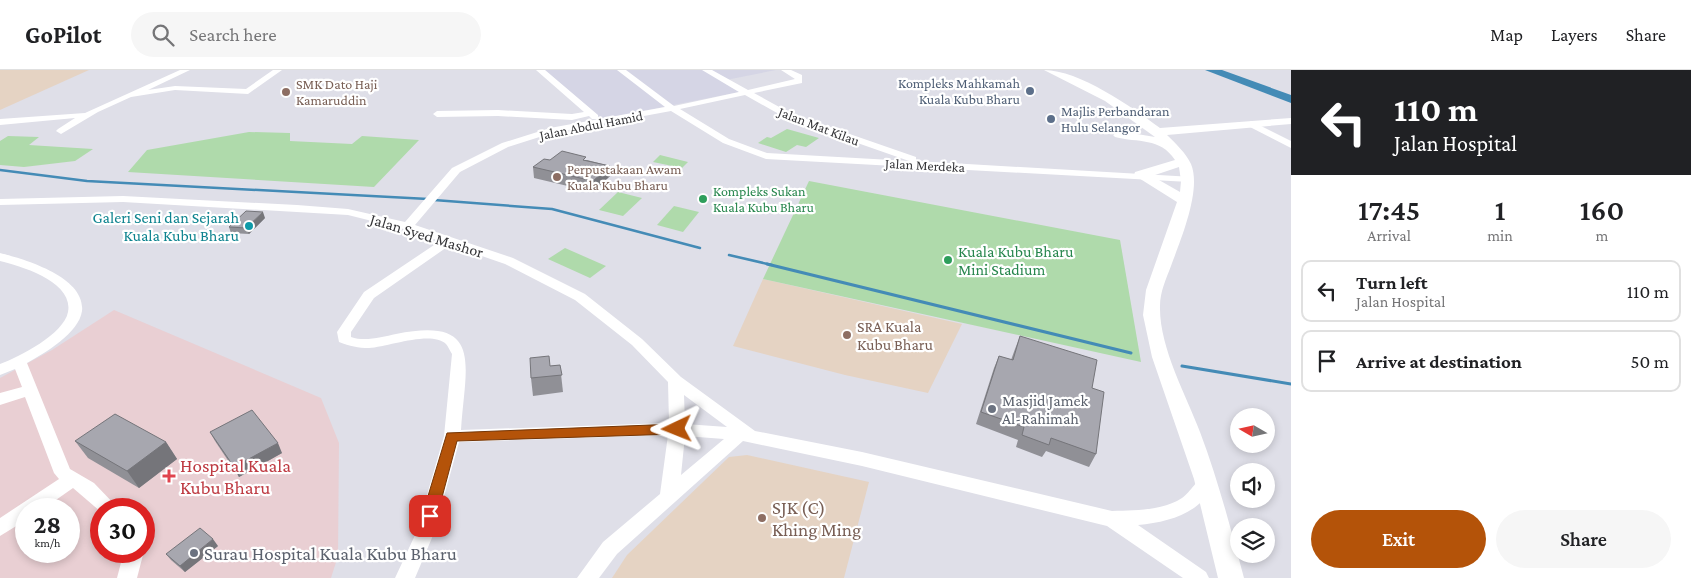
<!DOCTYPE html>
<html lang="en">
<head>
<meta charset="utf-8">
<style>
	body { margin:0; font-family:"Crimson Pro",serif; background:#f6f6f6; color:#202124; height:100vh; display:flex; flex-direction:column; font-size:19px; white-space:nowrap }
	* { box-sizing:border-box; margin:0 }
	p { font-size:16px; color:#757577 }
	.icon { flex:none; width:28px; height:28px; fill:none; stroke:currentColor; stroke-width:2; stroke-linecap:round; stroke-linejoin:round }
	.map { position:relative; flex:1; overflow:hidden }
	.panel { display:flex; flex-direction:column; background:#fff; width:400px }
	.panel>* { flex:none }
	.banner { background:#202124; color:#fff; overflow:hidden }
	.needle { width:32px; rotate:279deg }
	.buttons { position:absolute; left:1230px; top:338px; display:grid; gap:10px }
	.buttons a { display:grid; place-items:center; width:45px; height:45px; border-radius:50%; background:#fff; box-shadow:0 2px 8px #0003; font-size:25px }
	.speed { position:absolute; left:15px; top:428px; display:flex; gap:10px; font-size:25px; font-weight:700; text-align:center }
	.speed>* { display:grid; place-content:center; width:65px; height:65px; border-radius:50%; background:#fff; box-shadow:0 2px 8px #0003; line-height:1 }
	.speed small { font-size:12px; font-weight:400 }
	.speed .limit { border:8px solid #d22; background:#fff; color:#111 }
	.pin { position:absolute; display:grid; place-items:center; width:42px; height:42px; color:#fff; margin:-21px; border-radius:10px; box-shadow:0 2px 8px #0006 }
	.me { position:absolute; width:55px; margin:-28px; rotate:268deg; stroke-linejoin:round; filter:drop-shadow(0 0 4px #0008) }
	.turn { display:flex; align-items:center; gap:18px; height:105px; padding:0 20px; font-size:22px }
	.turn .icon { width:65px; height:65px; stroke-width:2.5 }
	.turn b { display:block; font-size:35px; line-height:42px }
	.eta { display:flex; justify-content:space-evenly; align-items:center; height:85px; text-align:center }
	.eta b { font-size:30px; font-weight:600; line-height:35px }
	.cta { display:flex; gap:10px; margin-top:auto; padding:10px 20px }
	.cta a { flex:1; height:58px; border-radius:30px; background:#b45309; color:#fff; font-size:20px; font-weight:600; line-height:58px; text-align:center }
	.cta a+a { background:#f6f6f6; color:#202124 }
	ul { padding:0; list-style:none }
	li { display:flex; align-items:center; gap:15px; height:62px; margin:0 10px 8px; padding:0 10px; border:2px solid #e0e0e0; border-radius:10px }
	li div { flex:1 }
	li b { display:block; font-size:19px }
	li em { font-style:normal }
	header { display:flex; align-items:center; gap:30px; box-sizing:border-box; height:70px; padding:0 25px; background:#fff; border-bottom:1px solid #e0e0e0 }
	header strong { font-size:24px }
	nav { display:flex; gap:28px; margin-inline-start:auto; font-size:18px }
	.search { width:350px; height:45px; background:#f6f6f6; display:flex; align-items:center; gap:12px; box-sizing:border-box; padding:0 18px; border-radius:28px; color:#757577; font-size:19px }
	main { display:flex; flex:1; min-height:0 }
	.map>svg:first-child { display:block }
	.built { fill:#d5d5e5 }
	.education { fill:#e5d3c3 }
	.medical { fill:#e9cfd3; fill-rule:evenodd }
	.green { fill:#afdaab }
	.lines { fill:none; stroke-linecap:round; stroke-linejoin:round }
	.stream-far1 { stroke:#448bb6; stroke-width:2.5 }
	.stream { stroke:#448bb6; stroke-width:3 }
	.river { fill:#448bb6; fill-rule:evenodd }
	.minor { fill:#fff; fill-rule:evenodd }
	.major { fill:#fff; fill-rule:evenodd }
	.wall { fill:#909096 }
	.shaded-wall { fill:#75757a }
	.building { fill:#a7a7af; stroke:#75757a }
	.route { fill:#b45309; stroke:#753606 }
	.service-dot { fill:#5c6f8a; stroke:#fff; stroke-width:2 }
	.education-dot { fill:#8d6e63; stroke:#fff; stroke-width:2 }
	.leisure-dot { fill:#2e9e5b; stroke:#fff; stroke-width:2 }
	.culture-dot { fill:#0f9aa8; stroke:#fff; stroke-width:2 }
	.worship-dot { fill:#6b7280; stroke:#fff; stroke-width:2 }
	.health-dot { fill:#e0444e; stroke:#fff; stroke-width:2 }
	.labels { text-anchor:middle; stroke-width:4.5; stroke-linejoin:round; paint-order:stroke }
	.far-service-label { font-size:14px; fill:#4e5e75; stroke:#fff; text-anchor:end }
	.far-education-label { font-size:14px; fill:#785e54; stroke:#fff; text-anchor:start }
	.far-street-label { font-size:14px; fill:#353538; stroke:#fff }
	.far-leisure-label { font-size:14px; fill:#27864d; stroke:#fff; text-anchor:start }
	.culture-label { font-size:16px; fill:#0d838f; stroke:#fff; text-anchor:end }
	.street-label { font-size:16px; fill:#353538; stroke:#fff }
	.leisure-label { font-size:16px; fill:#27864d; stroke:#fff; text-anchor:start }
	.education-label { font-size:16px; fill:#785e54; stroke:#fff; text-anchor:start }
	.worship-label { font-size:16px; fill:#5b616d; stroke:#fff; text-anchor:start }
	.near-health-label { font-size:19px; fill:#be3a42; stroke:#fff; text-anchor:start }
	.near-education-label { font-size:19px; fill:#785e54; stroke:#fff; text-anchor:start }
	.near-worship-label { font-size:19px; fill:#5b616d; stroke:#fff; text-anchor:start }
</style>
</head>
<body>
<header>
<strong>GoPilot</strong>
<div class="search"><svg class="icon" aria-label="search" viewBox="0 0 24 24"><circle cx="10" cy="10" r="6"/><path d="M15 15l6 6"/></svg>Search here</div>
<nav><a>Map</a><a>Layers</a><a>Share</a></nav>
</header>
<main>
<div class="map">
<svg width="1291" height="508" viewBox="0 0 1291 508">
	<rect width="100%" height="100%" fill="#dfdfe8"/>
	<path class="built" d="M545,0H776L721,11L739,22L602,49Z"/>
	<g class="education">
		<path d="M0,0H89L0,40Z"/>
		<path d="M763,209L962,254L928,323L845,305L733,276Z"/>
		<path d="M747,385L869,412L844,508H612L627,485L729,387Z"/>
	</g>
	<path class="medical" d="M114,240L321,328L339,373L338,486L331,508H0V308L52,280ZM26,439H69V481H26ZM101,439H144V481H101Z"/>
	<g class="green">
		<path d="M787,59L819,68L806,77L797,75L786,82L758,73L767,67L771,68Z"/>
		<path d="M249,62L290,63V71L352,74L362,66L419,70L374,117L128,102L147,80Z"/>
		<path d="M8,66L39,67L29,75L93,79L75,91L24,97L0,95V71Z"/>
		<path d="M660,85L688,92L682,98L653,92Z"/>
		<path d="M809,111L1120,170L1141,292L763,209Z"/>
		<path d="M618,122L642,128L623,146L599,140Z"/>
		<path d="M674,136L699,142L683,162L657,155Z"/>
		<path d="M565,178L606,196L590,208L548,189Z"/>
	</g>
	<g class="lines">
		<g class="stream-far1">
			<path d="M0,100L87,111L428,129"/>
			<path d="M434,130L552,139L700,178"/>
			<path d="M729,185L772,195"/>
		</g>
		<g class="stream">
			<path d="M767,194L1131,283"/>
			<path d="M1182,296L1291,314"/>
		</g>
		<path class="river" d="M1205,0H1222L1291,25V33Z"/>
		<g class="minor">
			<path d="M180,0H190L148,20L175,16L246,19L273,0H282L248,24L175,20L131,27L98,42L61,64L56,61L58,59L75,48L0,55V49L85,43Z"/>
			<path d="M536,0H545L598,45V49H592L589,46L572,50L498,46L437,47L433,44L437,41L498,40L572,44L584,42Z"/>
			<path d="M617,0H626L674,36L739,22L702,0H712L748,20L795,9L781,0H791L802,5V13L754,23L792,44L916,87V91L1193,107V111L1189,112L766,89L723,73L671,41L552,63L508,77L460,102L415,155L513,188L585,224L642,269L681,307L755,361L862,382L1112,441C1135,440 1162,441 1182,428C1193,421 1197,404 1212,409L1215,414C1199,444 1169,452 1138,455L1206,502L1209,508H1183L1107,456L862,396L743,371L617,484L599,508H577L603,472L660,424L668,365L459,372L434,463L415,508H395L416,463L444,366L452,284C450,281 448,276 446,274C431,260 388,277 369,278C358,278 350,276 339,272L337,262L364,222L440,171L404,159L348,145L123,132L0,135V129L123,126L297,135L348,139L405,152L452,98L502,73L550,58L665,37ZM745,25L786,48L909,91L767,83L729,69L680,39ZM450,175L505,194L575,230L632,275L668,312L669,353L461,360C465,296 485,246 396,264C382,267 365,272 351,267V262L374,228ZM684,325L727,357L685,354ZM685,366L724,369L681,405Z"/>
			<path d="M1251,51L1291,71V78L1248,56L1247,54Z"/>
			<path d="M0,183C24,189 86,207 82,241C79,263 45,283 27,293L70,399L94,413L119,439H101V442L73,418L43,439H26V450L0,466V448L59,409L54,403L25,327L0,335V323L22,317L15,299L0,305V294C19,287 64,264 68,242C74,212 21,196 0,191Z"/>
			<path d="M124,481H144L137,508H117Z"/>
		</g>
		<path class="major" d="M1044,0C1079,0 1132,37 1160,58L1291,48V54L1167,65C1175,73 1186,83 1191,94C1202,120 1180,171 1171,196C1166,209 1160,222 1160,236C1159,277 1186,325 1200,362C1218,410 1231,459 1244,508H1218L1194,409L1152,287L1143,245L1146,220L1177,132L1134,105L1135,102L1175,90C1160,67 1138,73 1115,67L1113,65L1119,61L1155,67L1105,31ZM1179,97L1181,111L1180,122L1152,106Z"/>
	</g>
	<g class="wall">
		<path d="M550,90H587L610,96V106L593,122L534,108L533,97Z"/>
		<path d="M265,148L249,164L231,163L229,157Z"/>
		<path d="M1020,266L1092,318L1096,384L1089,397L1046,381L1042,387L1016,377L1018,370L976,354L994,298L999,286L1011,290L1015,279Z"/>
		<path d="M560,295L563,322L533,326L531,308L550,296Z"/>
		<path d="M210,362L282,383L239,407L215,371Z"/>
		<path d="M75,371L166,372L177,389L139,418L88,388Z"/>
		<path d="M218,476L185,502L171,490L166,484Z"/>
	</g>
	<g class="shaded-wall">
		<path d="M610,96V106L593,122V111Z"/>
		<path d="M263,142L265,148L249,164L246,158Z"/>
		<path d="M166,372L177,389L139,418L127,401Z"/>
		<path d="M278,373L282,383L239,407L234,397Z"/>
		<path d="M213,469L218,476L185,502L180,496Z"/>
	</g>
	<g class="building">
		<path d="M562,81L586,87L583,90L610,96L593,111L533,97L544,89L550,90Z"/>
		<path d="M246,141L263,142L246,158L229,157Z"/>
		<path d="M1020,266L1097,290L1092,318L1104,322L1096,384L1051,368L1049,375L1022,365L1024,357L981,342L999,286L1013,290Z"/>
		<path d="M549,286L550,296L560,295L562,305L531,308L530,288Z"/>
		<path d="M252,340L278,373L234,397L210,362Z"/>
		<path d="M115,344L166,372L127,401L75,371Z"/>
		<path d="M200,458L213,469L180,496L166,484Z"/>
	</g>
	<path class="route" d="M677,354L684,359L677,364L457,371L437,446L435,451L430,453L424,451L422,446L447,363Z"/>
	<g class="service-dot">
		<circle cx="1030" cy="21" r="5"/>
		<circle cx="1051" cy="49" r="5"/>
	</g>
	<g class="education-dot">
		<circle cx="286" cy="22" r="5"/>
		<circle cx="557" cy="107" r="5"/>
		<circle cx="847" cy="265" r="5"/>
		<circle cx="762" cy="448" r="5"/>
	</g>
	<g class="leisure-dot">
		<circle cx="703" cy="129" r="5"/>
		<circle cx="948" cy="190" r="5"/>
	</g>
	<circle class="culture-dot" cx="249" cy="156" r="5"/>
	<g class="worship-dot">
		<circle cx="992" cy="339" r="5"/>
		<circle cx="194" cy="483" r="5"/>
	</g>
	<path class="health-dot" d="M166.5 398.5h5v5h5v5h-5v5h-5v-5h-5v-5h5z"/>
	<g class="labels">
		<g class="far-service-label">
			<text x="1020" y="18">Kompleks Mahkamah<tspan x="1020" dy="16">Kuala Kubu Bharu</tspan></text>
			<text x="1061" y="46" text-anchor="start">Majlis Perbandaran<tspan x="1061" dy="16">Hulu Selangor</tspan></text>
		</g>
		<g class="far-education-label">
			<text x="296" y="19">SMK Dato Haji<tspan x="296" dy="16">Kamaruddin</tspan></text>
			<text x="567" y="104">Perpustakaan Awam<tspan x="567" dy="16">Kuala Kubu Bharu</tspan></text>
		</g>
		<g class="far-street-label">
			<text transform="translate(591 55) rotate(-11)" y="5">Jalan Abdul Hamid</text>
			<text transform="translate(819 56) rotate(21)" y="5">Jalan Mat Kilau</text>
			<text transform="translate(925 95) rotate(3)" y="5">Jalan Merdeka</text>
		</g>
		<g class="far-leisure-label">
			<text x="713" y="126">Kompleks Sukan<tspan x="713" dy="16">Kuala Kubu Bharu</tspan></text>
		</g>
		<g class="culture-label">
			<text x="239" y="153">Galeri Seni dan Sejarah<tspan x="239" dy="18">Kuala Kubu Bharu</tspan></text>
		</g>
		<g class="street-label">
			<text transform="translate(427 165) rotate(17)" y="6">Jalan Syed Mashor</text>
		</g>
		<g class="leisure-label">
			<text x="958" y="187">Kuala Kubu Bharu<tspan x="958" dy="18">Mini Stadium</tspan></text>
		</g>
		<g class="education-label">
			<text x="857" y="262">SRA Kuala<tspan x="857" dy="18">Kubu Bharu</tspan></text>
		</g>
		<g class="worship-label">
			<text x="1002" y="336">Masjid Jamek<tspan x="1002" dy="18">Al-Rahimah</tspan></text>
		</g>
		<g class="near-health-label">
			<text x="180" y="402">Hospital Kuala<tspan x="180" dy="22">Kubu Bharu</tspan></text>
		</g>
		<g class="near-education-label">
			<text x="772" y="444">SJK (C)<tspan x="772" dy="22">Khing Ming</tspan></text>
		</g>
		<g class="near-worship-label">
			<text x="204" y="490">Surau Hospital Kuala Kubu Bharu</text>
		</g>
	</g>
</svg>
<div class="buttons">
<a><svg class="needle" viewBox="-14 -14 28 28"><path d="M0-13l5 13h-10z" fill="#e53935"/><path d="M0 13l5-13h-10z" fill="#757577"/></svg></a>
<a><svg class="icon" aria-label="sound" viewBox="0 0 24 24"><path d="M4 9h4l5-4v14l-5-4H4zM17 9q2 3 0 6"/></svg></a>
<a><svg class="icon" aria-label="layers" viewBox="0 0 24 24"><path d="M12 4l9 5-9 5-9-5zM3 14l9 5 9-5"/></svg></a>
</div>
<div class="speed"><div>28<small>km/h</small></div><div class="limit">30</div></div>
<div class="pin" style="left:430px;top:446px;background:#d93025"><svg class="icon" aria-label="arrive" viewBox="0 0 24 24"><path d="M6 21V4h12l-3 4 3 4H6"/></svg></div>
<svg class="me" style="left:677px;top:359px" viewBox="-20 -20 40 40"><path d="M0-17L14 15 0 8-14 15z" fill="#b45309" stroke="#fff" stroke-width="4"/></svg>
</div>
<section class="panel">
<div class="banner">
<div class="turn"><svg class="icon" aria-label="left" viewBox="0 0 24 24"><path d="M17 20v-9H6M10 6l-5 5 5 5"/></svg><div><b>110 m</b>Jalan Hospital</div></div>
</div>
<div class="eta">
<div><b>17:45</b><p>Arrival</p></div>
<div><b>1</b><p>min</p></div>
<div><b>160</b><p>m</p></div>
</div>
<ul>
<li><svg class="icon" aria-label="left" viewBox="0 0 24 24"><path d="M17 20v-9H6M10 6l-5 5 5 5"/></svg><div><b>Turn left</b><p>Jalan Hospital</p></div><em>110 m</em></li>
<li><svg class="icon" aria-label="arrive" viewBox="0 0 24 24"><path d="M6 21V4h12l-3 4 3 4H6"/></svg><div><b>Arrive at destination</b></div><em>50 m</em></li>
</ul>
<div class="cta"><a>Exit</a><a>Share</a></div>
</section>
</main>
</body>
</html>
